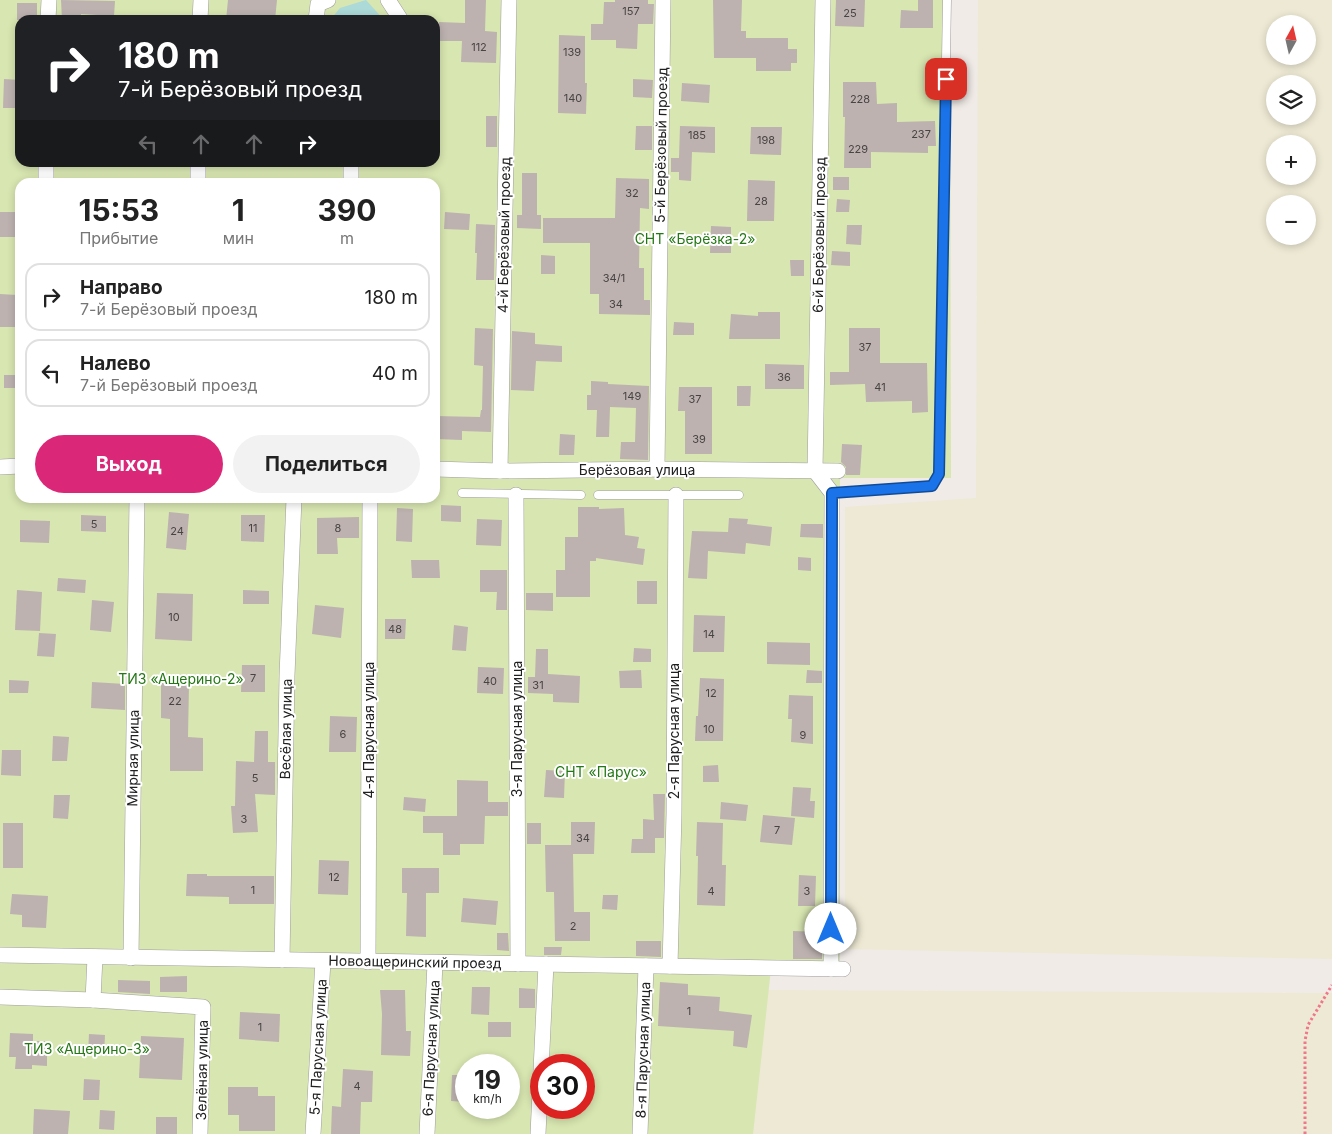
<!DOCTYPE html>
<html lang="ru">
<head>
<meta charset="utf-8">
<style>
	body { margin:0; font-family:Inter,sans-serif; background:#f2f2f2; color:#222; height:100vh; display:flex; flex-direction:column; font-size:19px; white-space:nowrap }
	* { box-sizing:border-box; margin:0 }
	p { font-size:16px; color:#767676 }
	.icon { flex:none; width:28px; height:28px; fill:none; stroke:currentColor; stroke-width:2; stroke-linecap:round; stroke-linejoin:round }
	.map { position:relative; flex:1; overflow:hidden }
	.panel { position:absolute; left:15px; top:178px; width:425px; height:325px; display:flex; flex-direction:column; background:#fff; border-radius:15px; box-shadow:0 2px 8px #0003 }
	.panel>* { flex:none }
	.hud { position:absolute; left:15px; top:15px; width:425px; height:152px; border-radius:15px; box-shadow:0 2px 8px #0003; background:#202124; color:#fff; overflow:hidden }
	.needle { width:32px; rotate:8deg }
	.buttons { position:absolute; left:1266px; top:15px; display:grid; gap:10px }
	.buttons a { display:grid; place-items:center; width:50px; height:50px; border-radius:50%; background:#fff; box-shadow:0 2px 8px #0003; font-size:25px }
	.speed { position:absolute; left:455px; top:1054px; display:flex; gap:10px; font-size:25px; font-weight:700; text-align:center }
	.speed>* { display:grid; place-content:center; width:65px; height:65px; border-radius:50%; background:#fff; box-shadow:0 2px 8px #0003; line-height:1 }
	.speed small { font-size:12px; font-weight:400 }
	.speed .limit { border:8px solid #d22; background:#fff; color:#111 }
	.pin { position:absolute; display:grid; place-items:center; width:42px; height:42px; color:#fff; margin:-21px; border-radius:10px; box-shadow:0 2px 8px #0006 }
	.me { position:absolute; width:55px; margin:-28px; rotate:0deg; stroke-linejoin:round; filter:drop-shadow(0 0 4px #0008) }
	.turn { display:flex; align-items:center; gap:18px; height:105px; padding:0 20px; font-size:22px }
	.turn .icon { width:65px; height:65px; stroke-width:2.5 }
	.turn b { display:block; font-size:35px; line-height:42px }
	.lanes { display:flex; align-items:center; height:48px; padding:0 20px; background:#0003; justify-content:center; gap:25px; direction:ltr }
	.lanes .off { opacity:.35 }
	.eta { display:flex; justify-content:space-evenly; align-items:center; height:85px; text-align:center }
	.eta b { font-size:30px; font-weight:700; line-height:35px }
	.cta { display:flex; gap:10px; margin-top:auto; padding:10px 20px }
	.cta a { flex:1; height:58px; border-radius:30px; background:#db2777; color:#fff; font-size:20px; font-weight:700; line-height:58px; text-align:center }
	.cta a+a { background:#f2f2f2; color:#222 }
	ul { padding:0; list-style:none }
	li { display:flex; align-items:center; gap:15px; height:68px; margin:0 10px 8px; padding:0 10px; border:2px solid #e0e0e0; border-radius:15px }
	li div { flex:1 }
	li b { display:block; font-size:19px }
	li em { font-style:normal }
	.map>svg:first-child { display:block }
	.farmland { fill:#ede9d4; fill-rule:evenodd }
	.grass { fill:#d8e6b1; fill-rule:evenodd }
	.water { fill:#abdad9 }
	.building { fill:#bdb2b0 }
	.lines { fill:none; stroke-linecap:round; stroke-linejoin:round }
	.lane-casing { stroke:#9d9d9d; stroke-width:9 }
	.street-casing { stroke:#9d9d9d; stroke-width:16 }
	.path { stroke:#f07789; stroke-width:3; stroke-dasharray:2.5 2.5; stroke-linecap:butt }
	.lane { stroke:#fff; stroke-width:8 }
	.street { stroke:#fff; stroke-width:15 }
	.route-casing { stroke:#114b97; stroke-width:12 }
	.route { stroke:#1a73e8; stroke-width:9 }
	.labels { text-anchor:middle; stroke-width:4; stroke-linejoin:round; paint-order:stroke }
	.number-label { font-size:11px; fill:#474444 }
	.street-label { font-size:14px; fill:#202020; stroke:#fff }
	.park-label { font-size:14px; fill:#247814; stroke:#fff }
</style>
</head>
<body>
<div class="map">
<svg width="1332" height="1134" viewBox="0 0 1332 1134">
	<rect width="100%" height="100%" fill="#f0ebe7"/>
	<g class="farmland">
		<path d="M978,0H1332V959L845,949V507L976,498ZM1275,24H1308V56H1275ZM1275,84H1308V116H1275ZM1275,144H1308V176H1275ZM1275,204H1308V236H1275Z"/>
		<path d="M757,990L1332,993V1134H736Z"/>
	</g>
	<path class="grass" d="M0,0H950L951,478H840V969H771L753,1134H0ZM20,20H435V162H20ZM20,182H435V498H20ZM466,1065H509V1108H466ZM541,1065H584V1108H541Z"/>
	<path class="water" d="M366,0L384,20H330L340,8Z"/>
	<g class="building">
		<path d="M61,0L115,1L114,16L81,14L82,20H62Z"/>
		<path d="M228,0H277L275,20H226Z"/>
		<path d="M465,0H486L485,31L497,32L496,63L461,62L462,41H439V22L465,23Z"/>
		<path d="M615,0H648V4H654L653,24H638L637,49L616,48V40H591V24H603L604,2H615Z"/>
		<path d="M713,0H742L741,31H746V38H788V49H797V63H791V71H756V58H714Z"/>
		<path d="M836,0H865L864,27L835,26Z"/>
		<path d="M918,0H933V28H900L901,10L918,11Z"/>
		<rect x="17" y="3" width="20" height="17"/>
		<path d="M559,35L585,36V83H587L586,114L558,113Z"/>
		<path d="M4,79L20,80V108H3Z"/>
		<path d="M633,79L653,80L652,98L633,97Z"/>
		<path d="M843,82H876L877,104L897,103V122L935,121L936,146H928V153L871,152V168H844L845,117H843Z"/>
		<path d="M682,83L710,85L709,103L681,101Z"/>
		<rect x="486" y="116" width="11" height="31"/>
		<path d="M636,126H652V150H635Z"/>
		<path d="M680,126L715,127V153L692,152L691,181L679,180V172H671V158H679Z"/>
		<path d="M751,127H782L781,155L750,154Z"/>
		<path d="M522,173H537V215H541V229L517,228V215H522Z"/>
		<rect x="833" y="177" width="16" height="13"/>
		<path d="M616,178L649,179V209L640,208L639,268H644V300H650V315L599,314V294H590V243H543V218H615Z"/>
		<path d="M748,180L775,181L774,221H747Z"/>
		<path d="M837,199L850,200L849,212H836Z"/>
		<path d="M0,212H17L18,237H0Z"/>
		<path d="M445,212L470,214L469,230L444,229Z"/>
		<path d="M476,224L495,225L494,280H476L477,253H475Z"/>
		<path d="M847,225H862L861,245L846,244Z"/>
		<path d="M711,226L731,227V253H710Z"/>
		<path d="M832,251L850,252V266L831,265Z"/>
		<path d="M541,255L555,256V274H541Z"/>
		<path d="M790,260H804V276H791Z"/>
		<path d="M0,294L17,295L16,327H0Z"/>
		<path d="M758,312H780V339H729L731,314L758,316Z"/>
		<path d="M674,322L694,323V335H673Z"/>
		<path d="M475,328L493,329L491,432L462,431V440L435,439V416L480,417L481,410H482L483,366L474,365Z"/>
		<path d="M849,328H880V363H927L928,412L912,413V401L866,402L865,384L830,385V372H849Z"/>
		<path d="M512,331L535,333V344L562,346V362L536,361L534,391L511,390Z"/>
		<path d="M765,364L804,365V389H765Z"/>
		<rect x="4" y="375" width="16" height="13"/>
		<path d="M591,381L608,382V384L649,386L648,460L620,459L621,442H635L636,408L610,407L609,437H596L597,410H587V395H591Z"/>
		<path d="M737,386H751L750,406H737Z"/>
		<path d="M679,387H712V454H685V411H678Z"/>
		<path d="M560,434L575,435L574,455H559Z"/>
		<path d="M842,444L862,445L860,475H846V467L841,462Z"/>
		<path d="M441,505L461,506V522L441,521Z"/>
		<path d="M578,507H599V509L624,508L625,535L639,537L637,548L645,549L643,565L596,558V561H590V597H556V570H565V537H578Z"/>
		<path d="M397,508L413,509L412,542L396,541Z"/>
		<path d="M169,512L189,514L186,550L166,548Z"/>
		<path d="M81,515L106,516V532L81,531Z"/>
		<path d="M241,515H265L264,542L241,541Z"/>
		<path d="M359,517V538H337L338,554H317V518Z"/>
		<path d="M729,518L748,519L747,524L772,527L770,546L746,543L745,554L708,551L707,579L688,578L692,531L728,532Z"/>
		<path d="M477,519L502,520L501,546L476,545Z"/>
		<path d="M20,520L50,521L49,543L20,542Z"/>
		<path d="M801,524H823V538L800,537Z"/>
		<path d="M798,557L811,558V571L798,570Z"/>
		<path d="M411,560H439L440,578H412Z"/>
		<rect x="480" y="570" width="27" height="22"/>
		<path d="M58,578L86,580L85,593L57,591Z"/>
		<rect x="637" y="581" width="20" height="23"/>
		<path d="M17,590L42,592L40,631L15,630Z"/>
		<path d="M243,590L269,591V604H243Z"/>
		<path d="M497,592H507V610H496Z"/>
		<path d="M157,593L193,594L192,641L155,639Z"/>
		<path d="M526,593H553V611L526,610Z"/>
		<path d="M92,600L114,602L111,632L90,630Z"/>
		<path d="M315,605L344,608L341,638L312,634Z"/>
		<path d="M694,615L725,616L724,652H693Z"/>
		<path d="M385,619H406L405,639H385Z"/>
		<path d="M454,625L468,627L466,651L452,650Z"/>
		<path d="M39,633L56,634L54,657L37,656Z"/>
		<path d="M767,642L810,643V665L767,664Z"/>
		<path d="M634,648L651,649V662H633Z"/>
		<path d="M536,649H548V674L580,676L579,703L553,702V694L528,693V677H535Z"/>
		<path d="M242,665H265V692H241Z"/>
		<path d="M478,667L504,668L503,694L477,693Z"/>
		<path d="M641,670L642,688H620L619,671Z"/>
		<path d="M807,670L822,671V683H806Z"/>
		<path d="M700,678L724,679L723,741H695L696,716H698Z"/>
		<path d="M9,680L29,681L28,693H9Z"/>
		<path d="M92,682L125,684V710L91,708Z"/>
		<path d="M161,683L189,684L188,737L203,738V771H170V719L161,718Z"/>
		<path d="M789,695L813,696V744L791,742L792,719H788Z"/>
		<path d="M330,716L357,717L356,752H329Z"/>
		<path d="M255,731H268V762H275V795L255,794L258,832L233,833L231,806H235L236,761L254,762Z"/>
		<path d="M53,736L69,737L67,761H52Z"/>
		<path d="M2,750H21V776L1,775Z"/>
		<path d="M718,765L719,782H703V766Z"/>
		<path d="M546,770L565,771L564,798L544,797Z"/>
		<path d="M457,780L488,781V802H508V816H485L484,844H460V855H443V833H423V816H457Z"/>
		<path d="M793,787L811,788L810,801H815L814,818L791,816Z"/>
		<path d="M653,794H665L664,838H655V853H631L632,839H643V819L654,820Z"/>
		<path d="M54,795H70L68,819L53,818Z"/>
		<path d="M404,797L426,799L425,812L403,810Z"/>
		<path d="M721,802L748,805L746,821L720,819Z"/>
		<path d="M763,815L795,818L792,845L760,842Z"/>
		<path d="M571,822H595L594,854H573L574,912H590V941H555L554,892H546L545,845H571Z"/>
		<path d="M697,822L723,823L722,865H726L725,906L697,905L698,856H696Z"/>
		<rect x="3" y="823" width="20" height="45"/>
		<rect x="527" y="823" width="14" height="21"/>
		<path d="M319,860L349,861L348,895L318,894Z"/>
		<path d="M402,868H439V893H426V937L406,936L407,893H402Z"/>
		<path d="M187,874H207V876H274V904H229V897L186,896Z"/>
		<path d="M799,875L816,876L815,906H798Z"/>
		<path d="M12,894L48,896L46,928L22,927V915L10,914Z"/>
		<path d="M603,895H618L617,910L602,909Z"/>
		<path d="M463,898L498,901L496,925L461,922Z"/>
		<path d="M793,931L822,932V959H793Z"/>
		<path d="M497,933H508L509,951L497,950Z"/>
		<path d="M636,941H661V957L636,956Z"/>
		<path d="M544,947H562L561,955H544Z"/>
		<path d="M187,976V992H160V977Z"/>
		<path d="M118,980L150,981V994L118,992Z"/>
		<path d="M660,982L688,984V995L720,997L719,1011L752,1015L747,1048L733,1046L734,1031L658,1026Z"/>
		<path d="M472,987H490L489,1015L471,1014Z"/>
		<path d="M519,988L535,989V1008H519Z"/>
		<path d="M380,990H405L406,1031H411L410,1056L381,1055L382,1014Z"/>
		<path d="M240,1012L280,1014L279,1042L239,1039Z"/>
		<rect x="488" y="1022" width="23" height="15"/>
		<path d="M10,1033L33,1034V1041H45L51,1048L47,1051V1066L32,1065V1069H15L16,1057H9Z"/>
		<path d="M89,1034L105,1035L104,1055L88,1054Z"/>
		<path d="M141,1036L184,1038L182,1080L139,1078Z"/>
		<path d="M343,1069L373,1071L372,1102H361L360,1134H331L332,1106L341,1107Z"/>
		<path d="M452,1075H466V1102L451,1101Z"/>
		<path d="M84,1079L100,1080L99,1100H83Z"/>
		<path d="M228,1087H258V1096H275V1131H239V1115H228Z"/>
		<path d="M34,1109L70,1111L68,1134H33Z"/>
		<path d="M100,1110L115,1111L114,1130L99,1129Z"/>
		<rect x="156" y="1117" width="21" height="17"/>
	</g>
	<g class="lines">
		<defs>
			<g id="lane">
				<path d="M462,493L581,495"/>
				<path d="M832,493L933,486L939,474L947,0"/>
				<path d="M598,495H739"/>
			</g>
			<g id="street">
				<path d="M388,0L401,20"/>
				<path d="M823,0L815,471L832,493L831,969"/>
				<path d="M48,20L49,0"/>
				<path d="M200,20L201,0"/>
				<path d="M316,20L318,4L328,0"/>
				<path d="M46,182V162"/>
				<path d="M198,182V162"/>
				<path d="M351,182V162"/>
				<path d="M0,467L20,466"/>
				<path d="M435,469L500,471L657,469L838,471"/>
				<path d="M657,469L663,0"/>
				<path d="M500,471L509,0"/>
				<path d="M516,495L518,964"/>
				<path d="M0,955L843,969"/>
				<path d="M131,958L137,498"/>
				<path d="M282,960L287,676L294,498"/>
				<path d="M368,962L370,498"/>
				<path d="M670,966L674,814L676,495"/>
				<path d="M0,997L93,1000L203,1007L200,1134"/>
				<path d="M93,1000L95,957"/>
				<path d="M313,1134L323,961"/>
				<path d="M427,1134L435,963"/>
				<path d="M538,1134L546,964"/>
				<path d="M640,1134L646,966"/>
			</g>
		</defs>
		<use href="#lane" class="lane-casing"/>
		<use href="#street" class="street-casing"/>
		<path class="path" d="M1305,1134V1041L1308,1025L1332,985"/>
		<use href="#lane" class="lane"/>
		<use href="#street" class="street"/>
	</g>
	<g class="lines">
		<defs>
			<path id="route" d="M831,929L832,493L932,486L939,474L946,79"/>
		</defs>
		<use href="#route" class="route-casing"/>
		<use href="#route" class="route"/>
	</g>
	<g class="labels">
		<g class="number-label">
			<text x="631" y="15">157</text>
			<text x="850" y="17">25</text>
			<text x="479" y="51">112</text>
			<text x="572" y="56">139</text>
			<text x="573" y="102">140</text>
			<text x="860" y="103">228</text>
			<text x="921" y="138">237</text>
			<text x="697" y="139">185</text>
			<text x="766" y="144">198</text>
			<text x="858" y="153">229</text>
			<text x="632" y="197">32</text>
			<text x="761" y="205">28</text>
			<text x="614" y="282">34/1</text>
			<text x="616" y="308">34</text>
			<text x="865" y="351">37</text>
			<text x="784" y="381">36</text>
			<text x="880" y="391">41</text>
			<text x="632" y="400">149</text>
			<text x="695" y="403">37</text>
			<text x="699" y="443">39</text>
			<text x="94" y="528">5</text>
			<text x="253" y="532">11</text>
			<text x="338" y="532">8</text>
			<text x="177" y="535">24</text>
			<text x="174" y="621">10</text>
			<text x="395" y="633">48</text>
			<text x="709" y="638">14</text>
			<text x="253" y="682">7</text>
			<text x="490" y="685">40</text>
			<text x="538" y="689">31</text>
			<text x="711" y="697">12</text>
			<text x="175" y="705">22</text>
			<text x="709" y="733">10</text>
			<text x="343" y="738">6</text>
			<text x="803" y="739">9</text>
			<text x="255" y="782">5</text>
			<text x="244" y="823">3</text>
			<text x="777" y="834">7</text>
			<text x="583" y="842">34</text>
			<text x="334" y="881">12</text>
			<text x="253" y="894">1</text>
			<text x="711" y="895">4</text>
			<text x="807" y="895">3</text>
			<text x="573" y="930">2</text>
			<text x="689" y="1015">1</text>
			<text x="260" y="1031">1</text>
			<text x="357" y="1090">4</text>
		</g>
		<g class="street-label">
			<text transform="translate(661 145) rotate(-89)" y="5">5-й Берёзовый проезд</text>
			<text transform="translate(504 235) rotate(-89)" y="5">4-й Берёзовый проезд</text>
			<text transform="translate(819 235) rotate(-89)" y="5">6-й Берёзовый проезд</text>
			<text x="637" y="475">Берёзовая улица</text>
			<text transform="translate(286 729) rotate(-89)" y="5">Весёлая улица</text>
			<text transform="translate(517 729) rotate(-90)" y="5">3-я Парусная улица</text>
			<text transform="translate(369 730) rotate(-90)" y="5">4-я Парусная улица</text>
			<text transform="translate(674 731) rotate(-90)" y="5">2-я Парусная улица</text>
			<text transform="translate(133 758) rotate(-89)" y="5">Мирная улица</text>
			<text transform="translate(415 962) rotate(1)" y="5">Новоащеринский проезд</text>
			<text transform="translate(318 1047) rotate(-87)" y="5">5-я Парусная улица</text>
			<text transform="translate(431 1048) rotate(-87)" y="5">6-я Парусная улица</text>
			<text transform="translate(643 1050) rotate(-88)" y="5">8-я Парусная улица</text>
			<text transform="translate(202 1070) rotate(-89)" y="5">Зелёная улица</text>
		</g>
		<g class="park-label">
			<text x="695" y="244">СНТ «Берёзка-2»</text>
			<text x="181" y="684">ТИЗ «Ащерино-2»</text>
			<text x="601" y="777">СНТ «Парус»</text>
			<text x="87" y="1054">ТИЗ «Ащерино-3»</text>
		</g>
	</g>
</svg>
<div class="buttons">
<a><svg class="needle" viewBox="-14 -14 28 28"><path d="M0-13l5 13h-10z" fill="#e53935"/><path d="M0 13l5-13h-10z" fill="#767676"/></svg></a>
<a><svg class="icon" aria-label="layers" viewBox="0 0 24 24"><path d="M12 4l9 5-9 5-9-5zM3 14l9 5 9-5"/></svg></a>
<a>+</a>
<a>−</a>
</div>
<div class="speed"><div>19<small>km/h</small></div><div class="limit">30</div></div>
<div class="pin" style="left:946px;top:79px;background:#d93025"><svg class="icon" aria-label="arrive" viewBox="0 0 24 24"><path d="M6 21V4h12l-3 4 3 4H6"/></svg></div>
<svg class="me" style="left:831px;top:929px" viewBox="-20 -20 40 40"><circle r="19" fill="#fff"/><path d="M0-13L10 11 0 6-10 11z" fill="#1a73e8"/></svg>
<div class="hud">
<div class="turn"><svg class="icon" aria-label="right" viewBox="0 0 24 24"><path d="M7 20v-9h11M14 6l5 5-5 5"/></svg><div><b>180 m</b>7-й Берёзовый проезд</div></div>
<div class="lanes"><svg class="icon off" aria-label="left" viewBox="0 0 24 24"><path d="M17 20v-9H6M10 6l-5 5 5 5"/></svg><svg class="icon off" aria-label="ahead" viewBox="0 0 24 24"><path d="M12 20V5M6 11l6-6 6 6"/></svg><svg class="icon off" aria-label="ahead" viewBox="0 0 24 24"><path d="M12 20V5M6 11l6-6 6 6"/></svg><svg class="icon" aria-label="right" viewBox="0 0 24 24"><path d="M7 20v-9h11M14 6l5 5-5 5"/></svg></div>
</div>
<section class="panel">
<div class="eta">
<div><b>15:53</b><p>Прибытие</p></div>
<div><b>1</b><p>мин</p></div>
<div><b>390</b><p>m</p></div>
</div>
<ul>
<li><svg class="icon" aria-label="right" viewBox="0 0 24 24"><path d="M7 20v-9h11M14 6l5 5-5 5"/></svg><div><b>Направо</b><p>7-й Берёзовый проезд</p></div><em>180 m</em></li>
<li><svg class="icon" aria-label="left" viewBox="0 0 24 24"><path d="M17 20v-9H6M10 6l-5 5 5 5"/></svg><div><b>Налево</b><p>7-й Берёзовый проезд</p></div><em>40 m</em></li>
</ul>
<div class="cta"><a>Выход</a><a>Поделиться</a></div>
</section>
</div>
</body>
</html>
